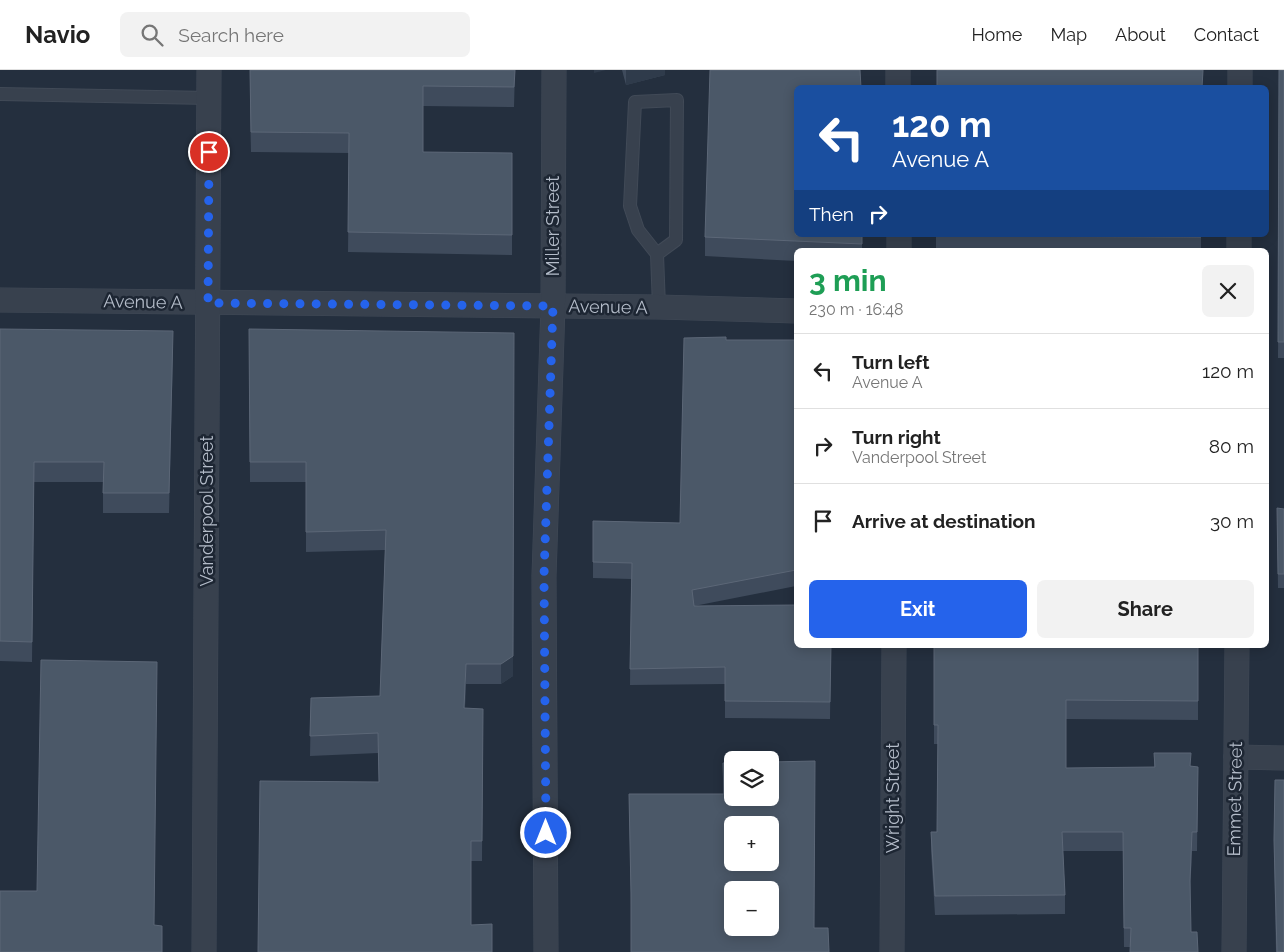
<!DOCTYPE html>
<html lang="en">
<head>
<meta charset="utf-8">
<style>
	body { margin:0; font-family:Raleway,sans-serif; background:#f2f2f2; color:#222; height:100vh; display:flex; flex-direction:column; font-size:19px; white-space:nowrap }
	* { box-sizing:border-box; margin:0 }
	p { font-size:16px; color:#767676 }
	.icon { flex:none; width:28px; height:28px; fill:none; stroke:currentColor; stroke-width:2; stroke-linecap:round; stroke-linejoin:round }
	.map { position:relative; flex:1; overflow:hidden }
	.sheet { position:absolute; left:794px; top:178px; width:475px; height:400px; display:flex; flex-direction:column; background:#fff; border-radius:8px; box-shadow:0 2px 12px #0003 }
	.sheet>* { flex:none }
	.top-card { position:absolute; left:794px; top:15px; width:475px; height:152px; border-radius:8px; box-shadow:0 2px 12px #0003; background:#1a4fa0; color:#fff; overflow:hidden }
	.fabs { position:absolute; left:724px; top:681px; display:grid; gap:10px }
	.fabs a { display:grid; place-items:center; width:55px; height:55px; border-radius:8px; background:#fff; box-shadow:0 2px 12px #0003; font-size:25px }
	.pin { position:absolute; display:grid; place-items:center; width:42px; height:42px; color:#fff; margin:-21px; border:2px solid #fff; border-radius:50%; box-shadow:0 1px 5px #0007 }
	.me { position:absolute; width:55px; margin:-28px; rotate:0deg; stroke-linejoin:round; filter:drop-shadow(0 0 4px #0008) }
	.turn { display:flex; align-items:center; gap:18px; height:105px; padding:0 15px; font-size:22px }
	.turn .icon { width:65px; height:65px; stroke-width:2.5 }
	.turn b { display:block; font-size:35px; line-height:42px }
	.then { display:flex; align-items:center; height:48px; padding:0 15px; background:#0003; gap:10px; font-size:19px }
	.round { display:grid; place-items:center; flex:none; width:52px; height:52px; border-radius:8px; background:#f2f2f2 }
	.overview { display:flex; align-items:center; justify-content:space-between; height:85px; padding:0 15px }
	h1 { font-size:30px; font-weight:700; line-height:38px; color:#1e9e55 }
	.primary-button { display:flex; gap:10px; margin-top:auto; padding:10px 15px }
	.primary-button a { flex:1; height:58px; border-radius:8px; background:#2563eb; color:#fff; font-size:20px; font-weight:700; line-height:58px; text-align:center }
	.primary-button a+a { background:#f2f2f2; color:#222 }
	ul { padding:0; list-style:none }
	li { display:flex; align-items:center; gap:15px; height:75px; padding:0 15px; border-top:1px solid #e0e0e0 }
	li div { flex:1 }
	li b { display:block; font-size:19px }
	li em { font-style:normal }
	header { display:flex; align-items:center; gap:30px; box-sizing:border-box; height:70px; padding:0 25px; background:#fff; border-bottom:1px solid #e0e0e0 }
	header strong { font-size:24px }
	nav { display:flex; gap:28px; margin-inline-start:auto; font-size:18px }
	.search { width:350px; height:45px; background:#f2f2f2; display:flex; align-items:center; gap:12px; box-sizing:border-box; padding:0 18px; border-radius:8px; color:#767676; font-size:19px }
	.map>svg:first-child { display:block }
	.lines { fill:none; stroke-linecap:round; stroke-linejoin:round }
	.service-casing { stroke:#414a57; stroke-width:14 }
	.minor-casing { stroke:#414a57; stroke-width:25 }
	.service { stroke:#38414e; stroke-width:12 }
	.minor { stroke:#38414e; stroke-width:24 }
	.wall { fill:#3f4b5c }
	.shaded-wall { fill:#2f3b4b }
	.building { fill:#4b5868; stroke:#5c6777; fill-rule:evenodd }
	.route { stroke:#2563eb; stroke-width:9; stroke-dasharray:0 16.2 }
	.labels { text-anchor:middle; stroke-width:5; stroke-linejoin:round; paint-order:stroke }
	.street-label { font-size:18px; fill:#b4bcc9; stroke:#1d2633 }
</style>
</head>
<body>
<header>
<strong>Navio</strong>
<div class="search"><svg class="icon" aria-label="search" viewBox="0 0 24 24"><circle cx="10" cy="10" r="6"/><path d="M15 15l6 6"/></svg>Search here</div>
<nav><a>Home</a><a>Map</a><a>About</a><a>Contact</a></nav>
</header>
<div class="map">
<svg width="1284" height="882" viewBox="0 0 1284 882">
	<rect width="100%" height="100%" fill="#242f3e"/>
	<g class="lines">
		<defs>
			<g id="service">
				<path d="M0,24L209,28"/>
				<path d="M657,184L676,170L677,30L635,32L630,136L638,160L657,184L659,237"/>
			</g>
			<g id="minor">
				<path d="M898,0V18"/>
				<path d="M1240,18V0"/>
				<path d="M899,165V180"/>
				<path d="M1239,180V165"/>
				<path d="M0,230L659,237L796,241"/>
				<path d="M1236,687L1284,688"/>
				<path d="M204,882L209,0"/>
				<path d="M546,882L544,506L553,236L554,0"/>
				<path d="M892,882L894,575"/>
				<path d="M1234,882L1237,575"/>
			</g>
		</defs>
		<use href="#service" class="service-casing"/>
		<use href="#minor" class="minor-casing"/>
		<use href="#service" class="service"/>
		<use href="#minor" class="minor"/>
	</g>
	<g class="wall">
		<path d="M250,0H515L514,37L423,36V82L512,83V185L348,182L349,83L251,82L250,40Z"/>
		<path d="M622,0H665V5L626,15Z"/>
		<path d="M1279,0H1284V288H1278Z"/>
		<path d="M862,165V180H796V191L705,186V167Z"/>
		<path d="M1201,165V180H936V166Z"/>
		<path d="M0,259L173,281L169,443H103V412H34L32,592L0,591Z"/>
		<path d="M249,259L513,606L501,614H466L465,638L483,639L482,791H471L258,882L379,712L378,683L310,686L311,628L380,626L385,480L306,482V412H250Z"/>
		<path d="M726,270H796V516L694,536L831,575L830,649L725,648V614L630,615L631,509L593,508V451L680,453Z"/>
		<path d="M1277,438L1284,439V518H1278Z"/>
		<path d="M934,575H1198V650L1066,649V698L1154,697V683L1191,696L1198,697L1197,781H1192L1190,824L1130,877H1124L1123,781H1063L1065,825V844L935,845L931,781V762H937L938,674H934Z"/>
		<path d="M723,693L814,858L829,882L631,837L629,724H723Z"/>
		<path d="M1275,710L1284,882H1276L1274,788Z"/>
	</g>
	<g class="shaded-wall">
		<path d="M594,0H606L594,3Z"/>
		<path d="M626,0H665V5L626,15Z"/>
		<path d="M173,261V281L169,443V423Z"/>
		<path d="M514,284L513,606L501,614V594Z"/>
		<path d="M466,594V614L464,658V638Z"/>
		<path d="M1192,762V781L1190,830V811Z"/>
	</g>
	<g class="building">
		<path d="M250,0H515L514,17L423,16V82L512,83V165L348,162L349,63L251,62Z"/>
		<path d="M710,0H860L861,18H796V165H862V174L705,167Z"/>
		<path d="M937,0H1203L1202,18H937Z"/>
		<path d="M1279,0H1284V272H1278Z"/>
		<path d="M936,165H1201V167L936,166Z"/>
		<path d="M0,259L173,261L169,423H103L104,392H34L32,572L0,571Z"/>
		<path d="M249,259L514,263L513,586L501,594H466L464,638L483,639L482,771H471V855L492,854V882H258L260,711L379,712L378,663L310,666L311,628L380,626L386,460L306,462V392H250Z"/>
		<path d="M726,267V270H796V500L692,520L694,536L796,535V575H831L830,632L725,631V597L630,599L632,493L593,492V451L680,453L684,268Z"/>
		<path d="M1277,438L1284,439V504H1278Z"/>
		<path d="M934,575H1198V631L1066,630V698L1155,697L1154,683H1191L1190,696L1198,697L1197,762H1192L1190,811L1191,862H1197L1198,882H1130L1131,858H1124L1123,762H1062L1065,825L935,826L931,762H937L938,655H934Z"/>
		<path d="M41,590L157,592L154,855L162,856V882H0V821H37Z"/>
		<path d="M815,691L814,858H828L829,882H631V823L629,724H724L723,693L732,692V728H770V692ZM732,755H770V792H732ZM732,820H770V858H732Z"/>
		<path d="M1275,710H1284V882H1277L1274,770Z"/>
	</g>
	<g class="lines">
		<path class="route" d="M209,82L208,233L553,236L544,506L546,763"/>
	</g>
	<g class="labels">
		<g class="street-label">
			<text transform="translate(553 156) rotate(-90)" y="6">Miller Street</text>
			<text transform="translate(143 232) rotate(1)" y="6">Avenue A</text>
			<text transform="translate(608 237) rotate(1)" y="6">Avenue A</text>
			<text transform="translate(207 441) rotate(-90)" y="6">Vanderpool Street</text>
			<text transform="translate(893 728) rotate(-90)" y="6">Wright Street</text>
			<text transform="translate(1235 729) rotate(-89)" y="6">Emmet Street</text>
		</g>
	</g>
</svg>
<div class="fabs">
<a><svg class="icon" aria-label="layers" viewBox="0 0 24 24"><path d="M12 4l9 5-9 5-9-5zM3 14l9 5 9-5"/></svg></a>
<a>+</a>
<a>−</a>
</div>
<div class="pin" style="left:209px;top:82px;background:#d93025"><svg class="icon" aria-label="arrive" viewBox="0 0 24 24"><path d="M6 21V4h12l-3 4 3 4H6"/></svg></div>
<svg class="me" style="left:546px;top:763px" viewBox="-20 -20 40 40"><circle r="17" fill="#2563eb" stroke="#fff" stroke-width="3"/><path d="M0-11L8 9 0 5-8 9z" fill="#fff"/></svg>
<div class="top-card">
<div class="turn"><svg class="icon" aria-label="left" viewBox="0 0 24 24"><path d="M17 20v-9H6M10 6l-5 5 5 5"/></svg><div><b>120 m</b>Avenue A</div></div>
<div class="then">Then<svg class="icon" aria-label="right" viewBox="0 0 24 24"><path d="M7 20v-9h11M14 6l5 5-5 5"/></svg></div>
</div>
<section class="sheet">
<div class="overview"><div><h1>3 min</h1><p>230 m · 16:48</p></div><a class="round"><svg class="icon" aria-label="close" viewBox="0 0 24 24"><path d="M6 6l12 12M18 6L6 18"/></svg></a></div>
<ul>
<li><svg class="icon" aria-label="left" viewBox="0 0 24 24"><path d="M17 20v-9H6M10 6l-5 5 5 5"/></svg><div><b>Turn left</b><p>Avenue A</p></div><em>120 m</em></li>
<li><svg class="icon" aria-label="right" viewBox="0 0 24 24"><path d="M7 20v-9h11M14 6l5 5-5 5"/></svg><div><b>Turn right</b><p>Vanderpool Street</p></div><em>80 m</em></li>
<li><svg class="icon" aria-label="arrive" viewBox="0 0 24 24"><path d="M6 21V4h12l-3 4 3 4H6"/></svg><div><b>Arrive at destination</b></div><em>30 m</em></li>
</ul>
<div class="primary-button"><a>Exit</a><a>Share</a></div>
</section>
</div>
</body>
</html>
